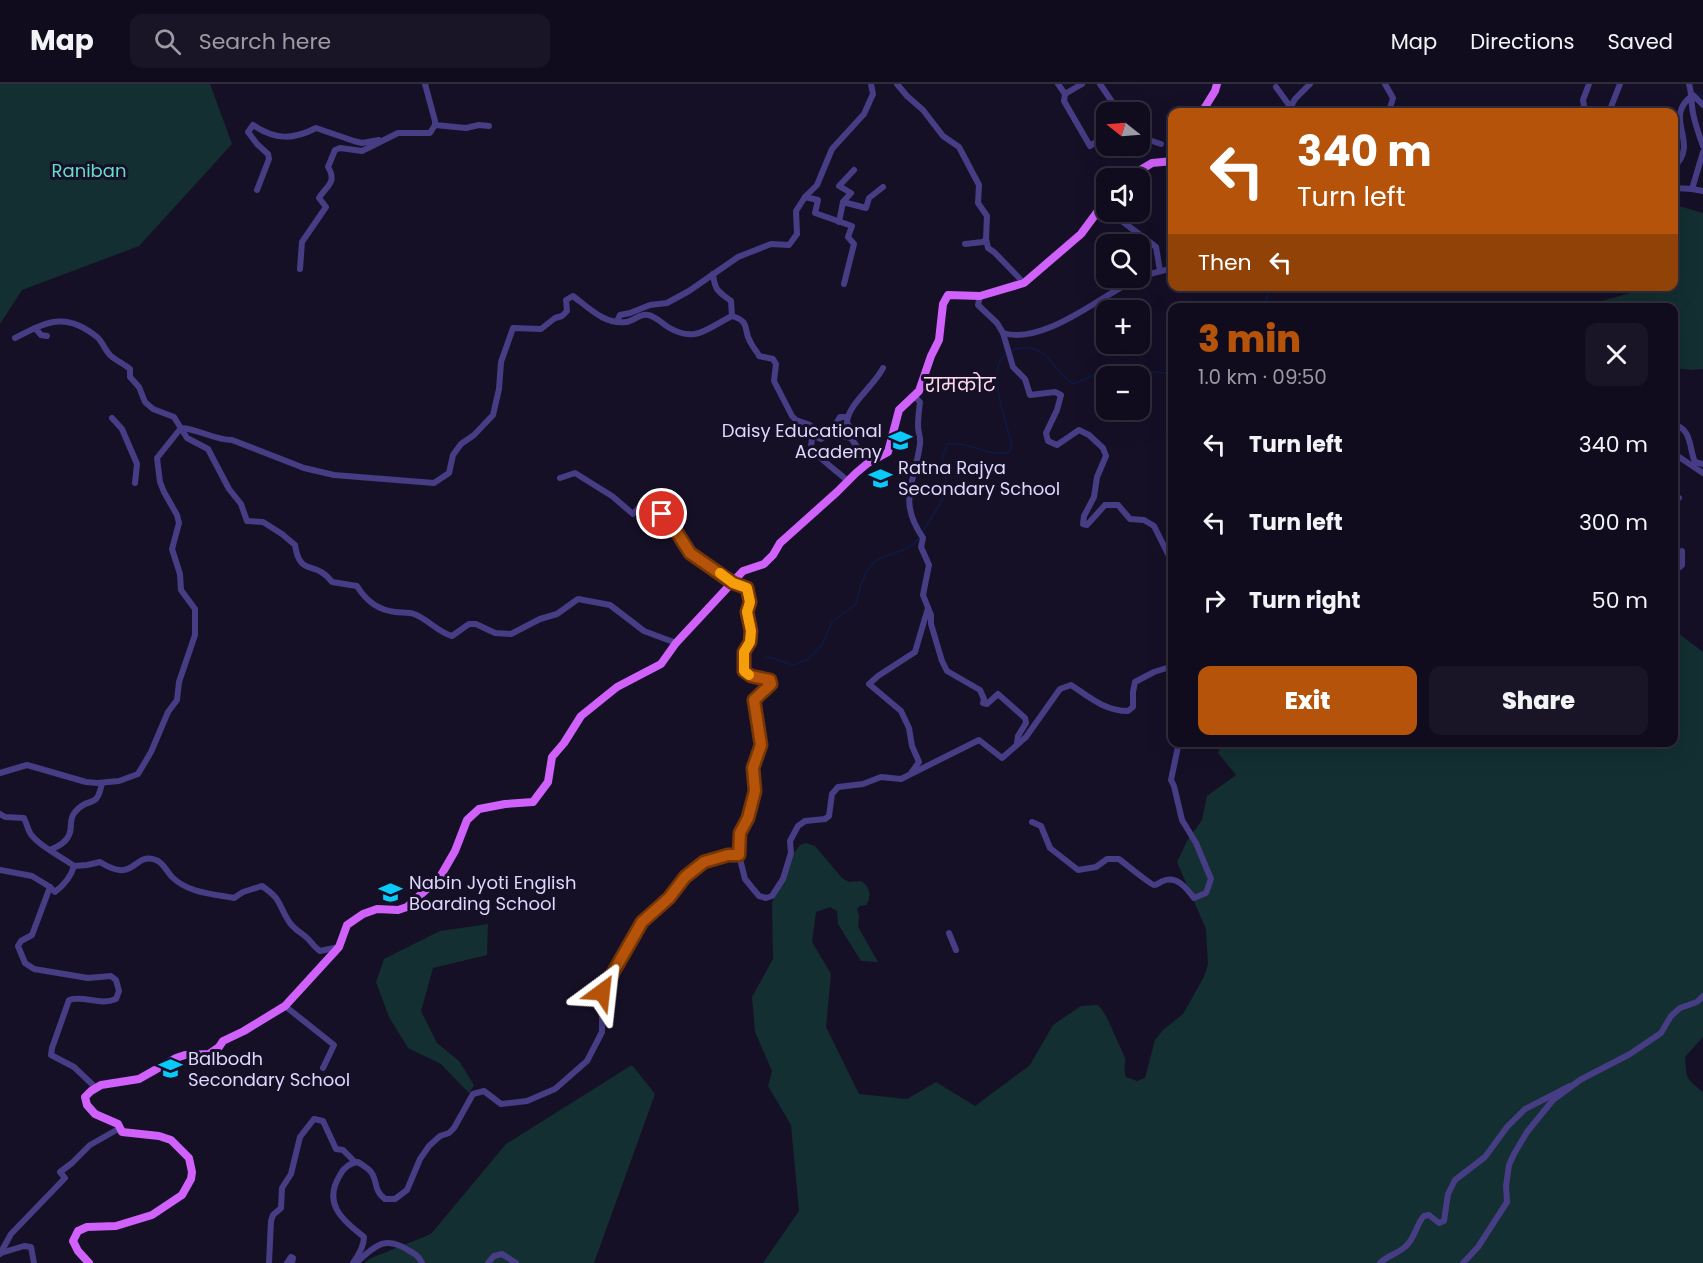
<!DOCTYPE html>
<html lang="en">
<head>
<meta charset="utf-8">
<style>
	body { margin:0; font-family:Poppins,"Noto Sans Devanagari",sans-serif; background:#191526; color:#f1f3f6; height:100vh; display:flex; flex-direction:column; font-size:22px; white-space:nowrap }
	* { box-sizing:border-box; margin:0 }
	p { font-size:20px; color:#9c9ba4 }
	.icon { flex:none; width:33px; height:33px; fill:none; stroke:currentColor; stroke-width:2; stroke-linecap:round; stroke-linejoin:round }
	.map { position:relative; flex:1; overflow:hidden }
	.sheet { position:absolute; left:1168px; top:219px; width:510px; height:444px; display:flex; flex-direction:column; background:#100c1d; border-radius:12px; box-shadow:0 6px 24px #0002,0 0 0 2px #302c3b }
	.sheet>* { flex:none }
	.hud { position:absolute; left:1168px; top:24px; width:510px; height:183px; border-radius:12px; box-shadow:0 6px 24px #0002,0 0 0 2px #302c3b; background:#b45309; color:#fff; overflow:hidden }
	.needle { width:39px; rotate:287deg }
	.tools { position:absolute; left:1096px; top:18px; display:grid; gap:12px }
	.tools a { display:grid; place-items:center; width:54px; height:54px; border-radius:12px; background:#100c1d; box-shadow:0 6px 24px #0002,0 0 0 2px #302c3b; font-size:30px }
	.pin { position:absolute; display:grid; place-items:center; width:51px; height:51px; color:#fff; margin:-26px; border:3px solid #fff; border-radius:50%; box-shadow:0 2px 6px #0007 }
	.me { position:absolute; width:66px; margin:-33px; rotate:30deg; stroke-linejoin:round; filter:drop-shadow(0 0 4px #0008) }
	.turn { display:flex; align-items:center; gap:21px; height:126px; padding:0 30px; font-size:27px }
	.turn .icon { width:78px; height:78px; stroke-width:2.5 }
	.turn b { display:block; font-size:42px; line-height:51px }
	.then { display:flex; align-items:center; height:57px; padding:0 30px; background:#0003; gap:12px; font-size:22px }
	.round { display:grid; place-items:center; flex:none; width:63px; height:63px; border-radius:12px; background:#191526 }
	.summary { display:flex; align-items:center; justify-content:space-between; height:102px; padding:0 30px }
	h1 { font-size:36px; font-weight:800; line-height:45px; color:#b45309 }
	.button { display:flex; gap:12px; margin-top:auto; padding:12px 30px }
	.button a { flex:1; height:69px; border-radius:12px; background:#b45309; color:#fff; font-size:24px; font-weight:800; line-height:69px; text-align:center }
	.button a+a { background:#191526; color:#f1f3f6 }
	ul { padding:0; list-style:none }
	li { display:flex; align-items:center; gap:18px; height:78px; padding:0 30px }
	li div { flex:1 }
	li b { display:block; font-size:22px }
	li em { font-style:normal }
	header { display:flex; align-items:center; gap:36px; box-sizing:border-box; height:84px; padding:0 30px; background:#100c1d; border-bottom:2px solid #302c3b }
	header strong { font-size:28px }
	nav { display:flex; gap:33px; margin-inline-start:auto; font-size:21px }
	.search { width:420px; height:54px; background:#191526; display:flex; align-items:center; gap:15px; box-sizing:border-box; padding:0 21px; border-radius:12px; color:#9c9ba4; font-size:22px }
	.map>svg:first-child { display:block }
	.green { fill:#132f31 }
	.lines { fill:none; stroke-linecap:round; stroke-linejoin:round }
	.stream { stroke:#0c1b44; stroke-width:1.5 }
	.minor { stroke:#463d85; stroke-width:6 }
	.major { stroke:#d062fb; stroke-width:8 }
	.route-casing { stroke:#753606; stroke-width:15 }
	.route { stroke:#b45309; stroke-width:10 }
	.slow { stroke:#f59e0b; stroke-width:10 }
	.labels { text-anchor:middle; stroke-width:6; stroke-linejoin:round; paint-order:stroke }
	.park-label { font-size:18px; fill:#64ddca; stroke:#161027 }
	.poi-label { font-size:18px; fill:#dfd7fe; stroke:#161027; text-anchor:start }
	.neighbourhood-label { font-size:20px; fill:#fed9ed; stroke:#161027 }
</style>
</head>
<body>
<header>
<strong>Map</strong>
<div class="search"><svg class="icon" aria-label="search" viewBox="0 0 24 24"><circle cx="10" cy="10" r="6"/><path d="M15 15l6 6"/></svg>Search here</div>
<nav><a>Map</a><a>Directions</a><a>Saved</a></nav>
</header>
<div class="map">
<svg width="1703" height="1179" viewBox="0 0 1703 1179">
	<rect width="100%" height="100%" fill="#161027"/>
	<g class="green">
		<path d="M0,0H210L232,60L139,162L22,206L0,240Z"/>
		<path d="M1675,121L1703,129V285L1692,286L1674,284V224L1585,223L1588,221L1640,206L1643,203L1674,202Z"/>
		<path d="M1674,546L1703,568V953L1685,973C1687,996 1685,993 1703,1008V1179H763L799,1127L791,1041L768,1002L772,987L755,948L752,913L773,875L772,819L792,772L800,761L806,759L815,762L842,794L849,798L861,797C870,802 872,813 866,821L860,822L857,825L859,832L858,843L878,878L861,877L838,840L837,827L830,823L816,828L812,858L831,890L826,943L859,1010L907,1015L936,998L975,1022L1030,981L1053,941L1081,922L1098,921C1100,924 1103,926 1104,929C1107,932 1124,972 1125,974C1126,981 1123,985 1126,993L1137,997L1145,994L1155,956L1163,946L1183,930L1204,893L1208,880L1206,845L1177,778L1187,757L1202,736L1207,712L1236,691L1218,669L1222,659L1469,658L1482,664L1485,658H1674Z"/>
		<path d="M488,840L487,871L433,884L421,927L437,959L459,977L474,1001L469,1009L441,980L408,964L389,933L376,898L384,875L440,847Z"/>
		<path d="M632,981L655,1010L594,1179H365L369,1175L431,1150L506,1060Z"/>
	</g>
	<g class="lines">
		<g class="stream">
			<path d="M1697,9L1703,13"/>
			<path d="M1264,224L1270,202"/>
			<path d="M1012,266C1048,255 1051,287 1074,300L1117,281L1133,286L1166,289L1173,284"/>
			<path d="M923,447C929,436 944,417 946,405C949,385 936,381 948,360C969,357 989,374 1009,368L1012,361C1007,341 990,296 1000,277C1002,274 1004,272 1007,270"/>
			<path d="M766,572L793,581L808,575L822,561L832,538L856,520C859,508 862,494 870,483C882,467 908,471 919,454"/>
		</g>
		<g class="minor">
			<path d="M897,0L907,12L923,26L943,52L959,63L979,101L978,119L987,132L986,155L988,164L994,168L1024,199"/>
			<path d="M1058,0L1065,10L1082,0"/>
			<path d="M1100,0L1119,28"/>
			<path d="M1385,0L1393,14L1390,24L1394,28"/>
			<path d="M1689,0C1692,10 1691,19 1693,29C1695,40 1699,51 1703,62"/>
			<path d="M1276,3L1294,28"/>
			<path d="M1065,10L1064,17L1090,62L1107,51"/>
			<path d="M1288,28L1295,15L1310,0"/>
			<path d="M1585,28L1583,16L1589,0"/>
			<path d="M1609,28L1620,0"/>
			<path d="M435,41L466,44L479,41L489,42"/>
			<path d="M1140,50L1146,55L1161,60"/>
			<path d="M1674,83C1701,58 1661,34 1693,11L1703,21"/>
			<path d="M1674,104L1692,105L1703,68"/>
			<path d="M1692,105L1703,107"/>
			<path d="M257,106L269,75L268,70L257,60L248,48L253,41C275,56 293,56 316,44L354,57L362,59L379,56"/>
			<path d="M805,113L818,116L815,129L852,142L848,153L854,160L844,200"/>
			<path d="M843,118L851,109L839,102L854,86"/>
			<path d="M1110,128L1156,163L1160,187"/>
			<path d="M839,138L843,118L866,124L869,114L883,103"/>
			<path d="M965,160L983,158L986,155"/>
			<path d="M300,185L302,158L326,123L319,114C325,103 338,99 328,83L335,66L340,64L362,67L398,49H430L435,41V37L425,0"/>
			<path d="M713,190C715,207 718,207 731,217L732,232"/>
			<path d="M980,212L978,221L997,239L1003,249L1013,283L1025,295L1030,311L1055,308L1061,311L1057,326L1046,349L1048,357L1057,361L1079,346L1089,351L1103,364L1106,372L1097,393L1094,413L1084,432L1083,440L1087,441L1105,421H1118L1130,435L1144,436L1154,442L1173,480"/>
			<path d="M617,237L620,231L630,229L650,221L667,219L689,207L738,173L771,160L789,161L797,150L796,127L805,113L817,101L832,65L864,30L873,10L871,0"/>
			<path d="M35,244L41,251L47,252"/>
			<path d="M1003,249C1042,261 1096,216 1129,199C1144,191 1157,188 1173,184"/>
			<path d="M15,254C47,238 65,227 97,253C103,258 105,267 111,272C117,277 124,280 130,285V293L139,303L145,318L153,325L174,333L187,354L208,365L229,405L241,420L247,437L263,438L282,450L295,461C300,494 315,475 332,498L357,502C366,517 378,526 395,528C401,529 409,528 414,530C428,535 437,548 452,552L469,540H476L495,549L511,550L540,535L557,530L578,515L610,521L644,547L676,559"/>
			<path d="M914,312L920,318C919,326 918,334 918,342C918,348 921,354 920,360C915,399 897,416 923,454L921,463L929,481L923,511L931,531V540L942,577L947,587L980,606L984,615L983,619L987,620L998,610L1025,634L1026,639L1018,652L1017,659"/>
			<path d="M112,334L122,345L137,380L135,399"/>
			<path d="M1674,341C1692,344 1689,365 1695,378L1703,380"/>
			<path d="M181,344C199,345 214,356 232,356L304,384L334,391L434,399L449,389L453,371L461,360L474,351L493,331L499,305L501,278L513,244L541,245L555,234L562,232L567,227L566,216L573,212C589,224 605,241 626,238C634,237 640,229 648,231C655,232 662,239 668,243C696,260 707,244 732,232C752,238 742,246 751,259C753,264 757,267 759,272L773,275L776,280L774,297L792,332L796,336L810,341L813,345L811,363C821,377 836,386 848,397"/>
			<path d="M830,349L840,333H847"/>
			<path d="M812,351L821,355L830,349L851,354L868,379"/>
			<path d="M851,354L852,346L847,339C847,321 875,301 883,284"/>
			<path d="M1674,372L1679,373L1703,389"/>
			<path d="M560,394L575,389L612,412L633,430L646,416H649L676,447L690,469L733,499L747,504L750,518L747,528L751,547L750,558L744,569V587L751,592L770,596L771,600L755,616L761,661L753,684L755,707L748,734L740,749L739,771L745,795L759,812L766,814L772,812L783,795L791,769L790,757L798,742L805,737L825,735L829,732L832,710L838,703L863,700L881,693L901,695L979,656L1002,674L1026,653L1060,605L1071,601C1089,613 1105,627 1128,627L1133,623V608L1135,598L1154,588L1173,582"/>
			<path d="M1674,413L1679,414"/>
			<path d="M1674,488L1682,481V467"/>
			<path d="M0,689L27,681L86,698L97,699L119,697L138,690L151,668L168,628L177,616L179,598L195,551V525L181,506L180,490L172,465L179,439L177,431L164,408L160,398L157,374L181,344"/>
			<path d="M911,689L919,678L912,662L909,644L901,627L869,600L878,592L915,568L928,524"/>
			<path d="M0,730L5,733L24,734C26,738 27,742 29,747C35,760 62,773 74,782"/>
			<path d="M1032,738L1041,742L1050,764L1078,786L1096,783L1107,775H1119C1123,778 1151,801 1154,801C1157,801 1160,798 1163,797C1177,791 1187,805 1194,814L1206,809L1211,795L1196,759L1182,736L1174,702L1171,696L1179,658"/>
			<path d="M50,766C57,763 66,759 69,751C73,743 68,736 75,728C90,710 96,728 102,699"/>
			<path d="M0,786L32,792L50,803L32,851L21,857L18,862L25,879L34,885L88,894L111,892L116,896L119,907L116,915C99,922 85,911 69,916L52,964L51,971L74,983L95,1003"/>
			<path d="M50,803L55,808C64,801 71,793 74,782L87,781L100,778C136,801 133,767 156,776C164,779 166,787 172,793C188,809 213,810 234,814L243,808L262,802C282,816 277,818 288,836C293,845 299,847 306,853C311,857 314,863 320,867L339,863"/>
			<path d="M949,849L956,866"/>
			<path d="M285,922L334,961L323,984"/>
			<path d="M1,1169L24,1162L31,1163L34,1179"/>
			<path d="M0,1170L11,1150L65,1094L60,1088L72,1079L90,1061L120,1044"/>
			<path d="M357,1178C375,1162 385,1151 408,1166C415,1170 419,1172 422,1179"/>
			<path d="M269,1179L271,1137L273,1131L281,1124L282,1104L291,1090L300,1053L314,1035L323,1037L336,1065L343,1066L355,1078"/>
			<path d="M287,1179L291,1173L293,1174L292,1179"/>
			<path d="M353,1179C358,1172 364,1163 364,1153C343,1136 322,1120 340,1091C344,1083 349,1079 358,1078C362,1081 368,1084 371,1088C378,1097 373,1106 385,1115H395L407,1106L420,1075L429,1062L440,1052L449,1049L454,1044L473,1010L484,1007L501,1020L527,1017L555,1005L587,977L602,948V908L642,838L669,814L685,793L697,782L714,775L739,771"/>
			<path d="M488,1179L494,1172L502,1170L516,1179"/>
			<path d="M1380,1179C1388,1171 1398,1170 1406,1162C1416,1153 1416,1140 1424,1132L1429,1131L1439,1139L1444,1137L1448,1110L1455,1096L1485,1073L1507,1043L1525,1025L1570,1002"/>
			<path d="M1463,1179L1478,1163L1507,1118L1506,1102L1509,1081L1514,1070L1527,1048L1553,1016L1580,996L1630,970L1661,949L1671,932L1680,924L1697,918L1703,912"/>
		</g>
		<g class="major">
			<path d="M1202,28L1215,7L1217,0"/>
			<path d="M1127,94L1152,79L1173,77"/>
			<path d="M89,1179L78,1167L73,1157L78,1147L87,1143L116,1142L152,1131L182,1111L191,1095L192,1088L189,1074L171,1056L159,1052L122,1048L118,1040L95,1030L87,1021L85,1013L91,1007L101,1001L139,995L176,974L185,971L209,970L219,963L223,957L244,947L285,922L339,863L347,841L363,830L377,825L398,826L407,823L440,793L455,767L467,736L479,725L505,720L533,718L548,698L552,673L564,659L581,632L617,603L661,580L676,559L743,487L764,480L773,471L780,459L837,408L856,389L868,379L888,368L899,326L919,307L931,272L939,256L943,220L948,211L980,212L1024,199L1081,150L1098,127L1100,120L1107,111"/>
		</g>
	</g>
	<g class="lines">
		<defs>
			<path id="route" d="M602,908L642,838L669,814L685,793L704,778L728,771H739L740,749L748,734L755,707L753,684L761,661L754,616L771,600L770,596L751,592L744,587V568L750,558L751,547L747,528L750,518L747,504L733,499L690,469L676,447L662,430"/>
		</defs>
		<use href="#route" class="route-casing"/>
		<use href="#route" class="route"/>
		<path class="slow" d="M720,489L733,499L747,504L750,518L747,528L751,547L750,558L744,568V587L749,591"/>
	</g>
	<defs>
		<symbol id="school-bare" viewBox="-9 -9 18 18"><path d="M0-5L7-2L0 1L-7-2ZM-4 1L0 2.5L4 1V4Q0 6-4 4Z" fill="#09caf8" stroke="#161027" stroke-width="2.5" paint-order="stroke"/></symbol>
	</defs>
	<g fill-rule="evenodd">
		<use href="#school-bare" x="884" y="340" width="33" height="33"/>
		<use href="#school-bare" x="864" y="378" width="33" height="33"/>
		<use href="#school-bare" x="374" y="792" width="33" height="33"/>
		<use href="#school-bare" x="154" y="968" width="33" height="33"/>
	</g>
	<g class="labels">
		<g class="park-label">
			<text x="89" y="93">Raniban</text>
		</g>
		<g class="poi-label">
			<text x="882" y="353" text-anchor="end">Daisy Educational<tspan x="882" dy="21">Academy</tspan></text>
			<text x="898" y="390">Ratna Rajya<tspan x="898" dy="21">Secondary School</tspan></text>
			<text x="409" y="805">Nabin Jyoti English<tspan x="409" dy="21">Boarding School</tspan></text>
			<text x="188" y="981">Balbodh<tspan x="188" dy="21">Secondary School</tspan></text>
		</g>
		<g class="neighbourhood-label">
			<text x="960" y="308">रामकोट</text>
		</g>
	</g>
</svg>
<div class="tools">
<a><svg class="needle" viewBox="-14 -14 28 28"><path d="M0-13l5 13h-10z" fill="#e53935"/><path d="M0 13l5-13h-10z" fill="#9c9ba4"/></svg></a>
<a><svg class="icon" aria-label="sound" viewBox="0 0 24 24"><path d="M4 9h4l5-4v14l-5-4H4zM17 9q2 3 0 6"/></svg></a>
<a><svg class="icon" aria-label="search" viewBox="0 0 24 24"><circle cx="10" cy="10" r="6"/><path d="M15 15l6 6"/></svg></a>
<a>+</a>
<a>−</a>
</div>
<div class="pin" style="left:662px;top:430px;background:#d93025"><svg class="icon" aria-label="arrive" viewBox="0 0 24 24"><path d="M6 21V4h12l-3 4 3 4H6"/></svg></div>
<svg class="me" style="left:602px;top:908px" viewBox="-20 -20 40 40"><path d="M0-17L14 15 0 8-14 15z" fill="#b45309" stroke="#fff" stroke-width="4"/></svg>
<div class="hud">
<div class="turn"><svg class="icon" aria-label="left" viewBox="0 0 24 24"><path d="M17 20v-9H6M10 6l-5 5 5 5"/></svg><div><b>340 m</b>Turn left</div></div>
<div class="then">Then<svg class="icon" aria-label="left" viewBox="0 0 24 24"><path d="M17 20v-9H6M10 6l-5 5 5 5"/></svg></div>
</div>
<section class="sheet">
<div class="summary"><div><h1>3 min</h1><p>1.0 km · 09:50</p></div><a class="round"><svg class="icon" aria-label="close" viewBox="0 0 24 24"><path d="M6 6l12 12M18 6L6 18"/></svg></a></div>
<ul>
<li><svg class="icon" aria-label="left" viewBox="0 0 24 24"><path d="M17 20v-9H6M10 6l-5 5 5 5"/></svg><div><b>Turn left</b></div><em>340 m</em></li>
<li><svg class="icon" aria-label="left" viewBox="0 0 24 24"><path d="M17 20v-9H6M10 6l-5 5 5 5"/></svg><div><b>Turn left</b></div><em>300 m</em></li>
<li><svg class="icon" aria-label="right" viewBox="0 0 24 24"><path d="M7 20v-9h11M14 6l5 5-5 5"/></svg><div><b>Turn right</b></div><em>50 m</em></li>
</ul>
<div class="button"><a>Exit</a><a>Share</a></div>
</section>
</div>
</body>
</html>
